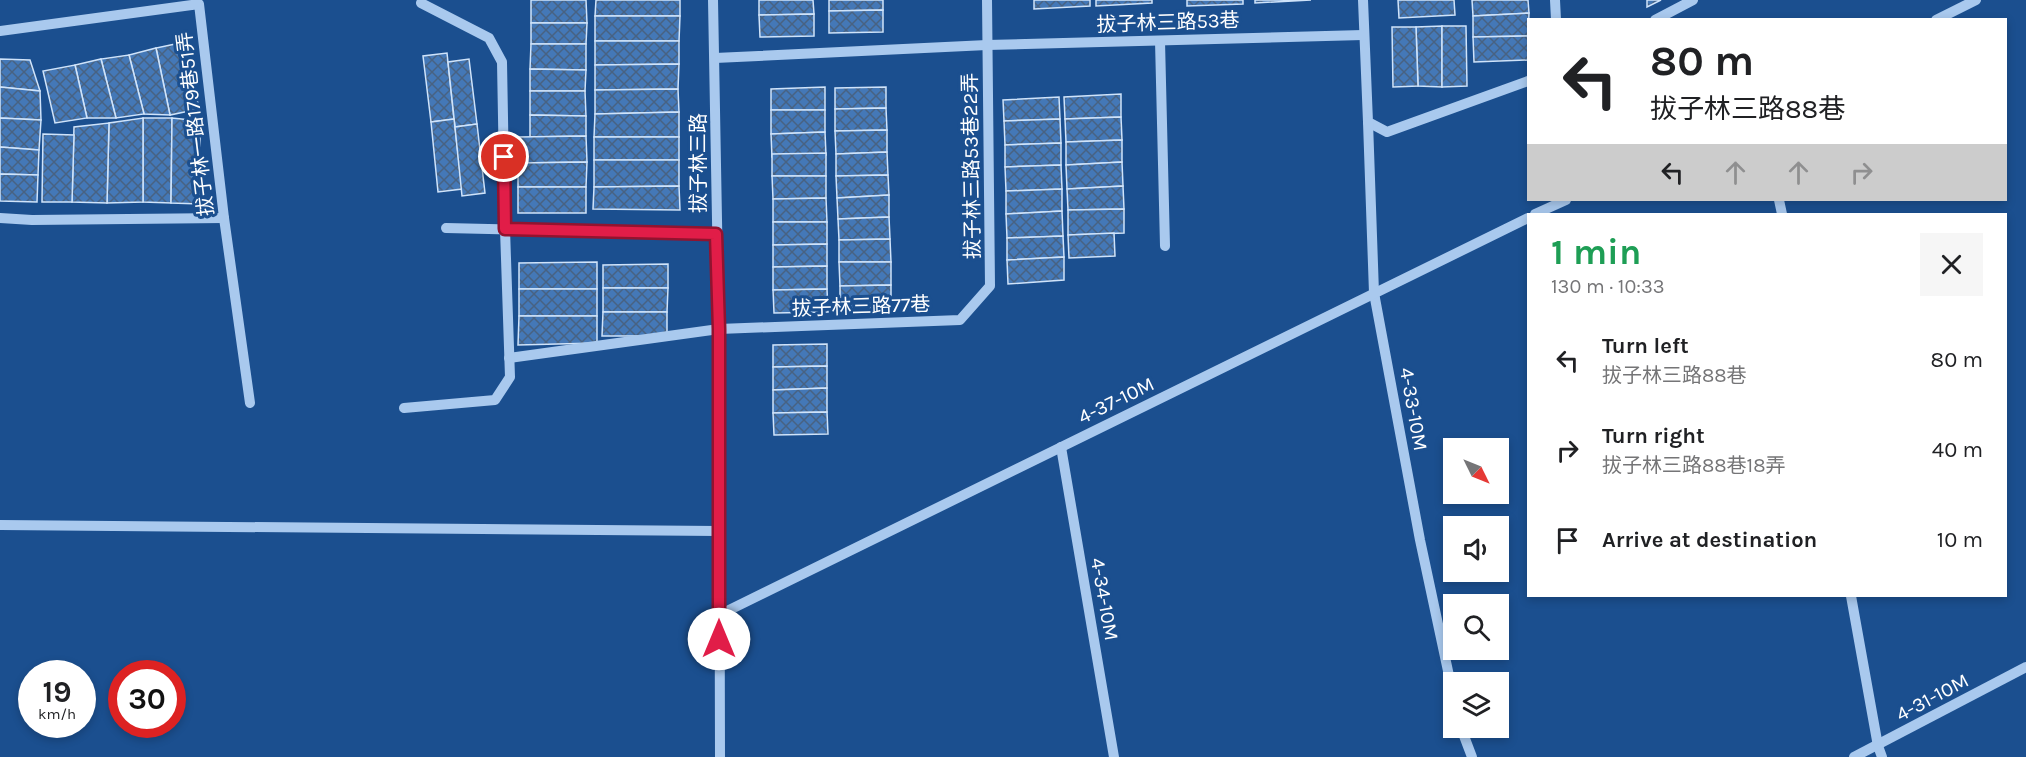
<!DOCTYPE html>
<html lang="en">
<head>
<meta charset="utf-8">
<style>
	body { margin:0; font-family:Karla,"Noto Sans TC",sans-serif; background:#f6f6f6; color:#202124; height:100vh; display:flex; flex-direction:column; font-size:22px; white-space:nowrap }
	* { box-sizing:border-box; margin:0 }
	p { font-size:20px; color:#757577 }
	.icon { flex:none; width:33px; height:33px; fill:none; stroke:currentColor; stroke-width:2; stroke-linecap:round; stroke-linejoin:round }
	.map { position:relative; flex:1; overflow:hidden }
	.panel { position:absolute; left:1527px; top:213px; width:480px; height:384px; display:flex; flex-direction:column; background:#fff; border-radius:0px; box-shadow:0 3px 9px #0003 }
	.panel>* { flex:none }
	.top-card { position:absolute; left:1527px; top:18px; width:480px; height:183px; border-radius:0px; box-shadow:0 3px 9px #0003; background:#fff; color:#202124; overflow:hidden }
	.needle { width:39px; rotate:133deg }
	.controls { position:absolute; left:1443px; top:438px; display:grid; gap:12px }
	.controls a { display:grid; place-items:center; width:66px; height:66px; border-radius:0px; background:#fff; box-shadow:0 3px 9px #0003; font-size:30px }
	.speed { position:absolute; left:18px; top:660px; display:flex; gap:12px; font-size:30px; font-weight:700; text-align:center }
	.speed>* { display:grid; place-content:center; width:78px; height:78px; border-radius:50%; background:#fff; box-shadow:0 3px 9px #0003; line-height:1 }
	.speed small { font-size:15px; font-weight:400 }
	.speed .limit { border:9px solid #d22; background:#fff; color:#111 }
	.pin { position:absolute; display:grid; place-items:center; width:51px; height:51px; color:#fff; margin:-26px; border:3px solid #fff; border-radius:50%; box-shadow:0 2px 6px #0007 }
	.me { position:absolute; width:66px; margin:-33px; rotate:0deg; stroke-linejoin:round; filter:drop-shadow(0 0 4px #0008) }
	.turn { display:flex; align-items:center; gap:21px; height:126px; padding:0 24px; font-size:27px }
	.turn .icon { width:78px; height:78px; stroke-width:2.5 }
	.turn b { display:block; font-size:42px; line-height:51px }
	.lanes { display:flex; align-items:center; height:57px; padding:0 24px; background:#0003; justify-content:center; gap:30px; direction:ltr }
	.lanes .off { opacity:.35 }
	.round { display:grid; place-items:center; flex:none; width:63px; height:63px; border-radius:0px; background:#f6f6f6 }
	.summary { display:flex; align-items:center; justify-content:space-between; height:102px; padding:0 24px }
	h1 { font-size:36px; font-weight:700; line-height:45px; color:#1e9e55 }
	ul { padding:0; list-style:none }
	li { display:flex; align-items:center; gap:18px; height:90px; padding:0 24px }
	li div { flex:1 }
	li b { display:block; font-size:22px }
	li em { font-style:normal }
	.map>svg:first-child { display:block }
	.building { fill:url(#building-cross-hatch); stroke:#cfe3fa; stroke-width:1.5 }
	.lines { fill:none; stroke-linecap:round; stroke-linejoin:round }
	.minor { stroke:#a9c9ee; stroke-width:10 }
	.route-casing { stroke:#92132f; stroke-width:15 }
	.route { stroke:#e11d48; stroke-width:10 }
	.labels { text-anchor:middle; stroke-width:6; stroke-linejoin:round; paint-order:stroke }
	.street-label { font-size:20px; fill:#fff; stroke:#1b4f8f }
</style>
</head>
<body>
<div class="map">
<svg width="2026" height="757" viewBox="0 0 2026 757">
	<defs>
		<pattern id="building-cross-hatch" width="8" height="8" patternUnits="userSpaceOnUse" patternTransform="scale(1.5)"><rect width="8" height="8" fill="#4478b7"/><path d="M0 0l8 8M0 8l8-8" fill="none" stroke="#486282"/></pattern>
	</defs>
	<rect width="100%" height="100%" fill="#1b4f8f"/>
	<g class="building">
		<path d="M531,0H586L587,23H531Z"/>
		<path d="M596,0H680V16H595Z"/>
		<path d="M759,0H813L814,14L759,15Z"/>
		<path d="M829,0H883V10L829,11Z"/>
		<path d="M1034,0H1090V6L1034,9Z"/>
		<path d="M1096,0H1152V3L1096,6Z"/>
		<path d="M1187,0H1243V4L1187,6Z"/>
		<path d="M1255,0H1311L1255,3Z"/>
		<path d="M1398,0H1454L1455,15L1399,18Z"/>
		<path d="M1472,0H1528L1529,13L1473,16Z"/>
		<path d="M1647,0H1661L1647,7Z"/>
		<path d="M883,10V32L829,33V11Z"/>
		<path d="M1529,13L1528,36L1473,37V16Z"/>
		<path d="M814,14V36L760,37L759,15Z"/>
		<path d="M595,16H680L679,41H595Z"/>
		<path d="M531,23H587L586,44H531Z"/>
		<path d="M1442,26V87L1418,86L1416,27Z"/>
		<path d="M1442,26H1466L1467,86L1442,87Z"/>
		<path d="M1392,27H1416L1418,86L1393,87Z"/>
		<path d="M1528,36V60L1474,62L1473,37Z"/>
		<path d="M595,41H679V64L595,65Z"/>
		<path d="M185,42L199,109L170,115L156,48Z"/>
		<path d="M531,44H586V70L530,69Z"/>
		<path d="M156,48L170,115L144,114L129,55Z"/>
		<path d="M447,53L454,119L431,122L423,56Z"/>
		<path d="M129,55L144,114L116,118L101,59Z"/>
		<path d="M0,59L30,60L40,91L0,87Z"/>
		<path d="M101,59L116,118H87L75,65Z"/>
		<path d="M469,59L477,124L455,127L448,62Z"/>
		<path d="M679,64L678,89L595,90V65Z"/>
		<path d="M75,65L87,118L55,123L43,71Z"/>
		<path d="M530,69L586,70L585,91H530Z"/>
		<path d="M0,87L40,91L41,120L0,118Z"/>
		<path d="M825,87V110H771V89Z"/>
		<path d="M886,87V108L835,109V88Z"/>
		<path d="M678,89L679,112L595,114V90Z"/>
		<path d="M530,91H585L586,116L530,115Z"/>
		<path d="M1121,94V117L1065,119L1064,97Z"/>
		<path d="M1059,97L1060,119L1004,121L1003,100Z"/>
		<path d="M886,108L887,130L835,131V109Z"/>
		<path d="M771,110H825V132L771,134Z"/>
		<path d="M679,112V137H594L595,114Z"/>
		<path d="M530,115L586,116V136L530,137Z"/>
		<path d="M1121,117L1122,140L1066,142L1065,119Z"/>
		<path d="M0,118L41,120L39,150L0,147Z"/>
		<path d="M143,118H172L171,203L143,202Z"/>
		<path d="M143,118V202L107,203L109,123Z"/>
		<path d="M172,118L200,121V204L171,203Z"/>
		<path d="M454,119L462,189L438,192L431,122Z"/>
		<path d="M1060,119L1061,143L1005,145L1004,121Z"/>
		<path d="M109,123L107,203L72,202L74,127Z"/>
		<path d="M477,124L485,193L462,196L455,127Z"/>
		<path d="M887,130V152L836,154L835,131Z"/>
		<path d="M825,132L826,155L772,157L771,134Z"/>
		<path d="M43,134L74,135L72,202H42Z"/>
		<path d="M586,136L587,162L518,163V137Z"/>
		<rect x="594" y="137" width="85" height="23"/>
		<path d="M1122,140V162L1066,165V142Z"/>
		<path d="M1061,143V165L1005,167V145Z"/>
		<path d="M0,147L39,150L38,175L0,174Z"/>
		<path d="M887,152L888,175L836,176V154Z"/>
		<path d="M826,153V176H772V154Z"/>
		<path d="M594,160H679V186L594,187Z"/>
		<path d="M587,162L586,187H518V163Z"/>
		<path d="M1122,162L1123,186L1067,189L1066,165Z"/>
		<path d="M1061,165L1062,189L1006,191L1005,167Z"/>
		<path d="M0,174L38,175L37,202L0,201Z"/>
		<path d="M888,175L889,195L837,198L836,176Z"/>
		<path d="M772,176H826V198L773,199Z"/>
		<path d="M679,186L680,210L593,209L594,187Z"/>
		<path d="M1123,186L1124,209L1068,210L1067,189Z"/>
		<rect x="518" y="187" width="68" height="26"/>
		<path d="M1062,189V211L1006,214V191Z"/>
		<path d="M889,195V217L838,219L837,198Z"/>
		<path d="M826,198L827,222H773V199Z"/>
		<path d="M1124,209V233L1068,235V210Z"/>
		<path d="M1062,211L1063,236L1007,238L1006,214Z"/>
		<path d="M889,217L890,239L839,240L838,219Z"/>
		<path d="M773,222H827V244L773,245Z"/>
		<path d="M1114,233L1115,256L1069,258L1068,235Z"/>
		<path d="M1063,236L1064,257L1007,260V238Z"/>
		<path d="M890,239L891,262H839V240Z"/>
		<path d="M827,244V266L773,267V245Z"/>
		<path d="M1064,257V280L1008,284L1007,260Z"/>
		<path d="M597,262V289H519V263Z"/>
		<path d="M839,262H891V285L840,286Z"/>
		<path d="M668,264V288H603V265Z"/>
		<path d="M827,266V289L773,290V267Z"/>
		<path d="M891,285V307L840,309V286Z"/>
		<path d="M603,288H668L667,312H603Z"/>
		<rect x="519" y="289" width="78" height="27"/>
		<path d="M827,289L828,312L774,313L773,290Z"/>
		<path d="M603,312H667V336H602Z"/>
		<path d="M519,316H597V343L518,345Z"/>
		<path d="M827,344V366L773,367V345Z"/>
		<path d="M827,366V388L773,390V367Z"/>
		<path d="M827,388V412L773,413V390Z"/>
		<path d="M827,412L828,434L774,435L773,413Z"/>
	</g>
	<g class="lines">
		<g class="minor">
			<path d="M713,0L719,329L720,757"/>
			<path d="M1363,0L1368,122L1387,132L1528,81"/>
			<path d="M1555,0L1556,20"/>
			<path d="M1655,20L1693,0"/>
			<path d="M1936,20L1976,0"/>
			<path d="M0,31L199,4L224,218L250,403"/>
			<path d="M1160,41L1165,246"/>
			<path d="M715,58L987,45L1363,35"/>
			<path d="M1368,122L1374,293L1420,540L1454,699"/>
			<path d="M1779,200L1782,214"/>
			<path d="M1535,214L1566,200"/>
			<path d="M0,218L32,220L224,218"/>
			<path d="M446,228L716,234"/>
			<path d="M509,358L719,329L960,320L990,286L987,0"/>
			<path d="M404,408L495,400L510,377L505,229L502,62L489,38L421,3"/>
			<path d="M1061,447L1114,757"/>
			<path d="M0,525L718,531"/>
			<path d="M1851,596L1878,746L1882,757"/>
			<path d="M719,615L1528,218"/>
			<path d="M1461,728L1472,757"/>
			<path d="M1854,757L2026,667"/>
		</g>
	</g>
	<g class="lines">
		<defs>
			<path id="route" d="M504,157L505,229L716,234L719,329V639"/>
		</defs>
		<use href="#route" class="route-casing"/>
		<use href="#route" class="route"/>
	</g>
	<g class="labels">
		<g class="street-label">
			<text transform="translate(1168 22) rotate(-2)" y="7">拔子林三路53巷</text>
			<text transform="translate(195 124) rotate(-97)" y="7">拔子林一路179巷51弄</text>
			<text transform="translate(698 163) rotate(-90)" y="7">拔子林三路</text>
			<text transform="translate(971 166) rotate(-91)" y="7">拔子林三路53巷22弄</text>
			<text transform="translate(861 306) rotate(-2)" y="7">拔子林三路77巷</text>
			<text transform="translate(1116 400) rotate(-26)" y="7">4-37-10M</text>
			<text transform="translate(1414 409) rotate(80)" y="7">4-33-10M</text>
			<text transform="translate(1105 599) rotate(80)" y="7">4-34-10M</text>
			<text transform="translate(1932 697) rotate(-28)" y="7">4-31-10M</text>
		</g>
	</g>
</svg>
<div class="controls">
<a><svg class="needle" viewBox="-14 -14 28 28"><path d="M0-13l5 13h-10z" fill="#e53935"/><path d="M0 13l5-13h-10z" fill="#757577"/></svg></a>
<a><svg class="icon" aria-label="sound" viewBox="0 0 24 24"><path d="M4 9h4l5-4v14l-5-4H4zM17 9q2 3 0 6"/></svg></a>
<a><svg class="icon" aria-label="search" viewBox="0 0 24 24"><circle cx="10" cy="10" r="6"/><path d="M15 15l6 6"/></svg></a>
<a><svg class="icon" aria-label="layers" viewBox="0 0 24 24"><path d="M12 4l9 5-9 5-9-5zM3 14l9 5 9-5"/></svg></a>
</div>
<div class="speed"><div>19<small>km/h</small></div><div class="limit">30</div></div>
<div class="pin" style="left:504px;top:157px;background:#d93025"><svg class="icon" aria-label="arrive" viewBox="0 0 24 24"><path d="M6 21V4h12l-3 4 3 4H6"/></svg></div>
<svg class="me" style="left:719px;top:639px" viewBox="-20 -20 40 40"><circle r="19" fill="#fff"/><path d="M0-13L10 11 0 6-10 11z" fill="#e11d48"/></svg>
<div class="top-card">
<div class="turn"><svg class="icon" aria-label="left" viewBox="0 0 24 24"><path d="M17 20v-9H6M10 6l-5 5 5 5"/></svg><div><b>80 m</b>拔子林三路88巷</div></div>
<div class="lanes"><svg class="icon" aria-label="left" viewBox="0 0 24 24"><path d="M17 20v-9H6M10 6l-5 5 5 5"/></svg><svg class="icon off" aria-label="ahead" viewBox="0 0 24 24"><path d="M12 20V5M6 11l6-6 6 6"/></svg><svg class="icon off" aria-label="ahead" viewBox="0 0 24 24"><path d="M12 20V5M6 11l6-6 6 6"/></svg><svg class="icon off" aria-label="right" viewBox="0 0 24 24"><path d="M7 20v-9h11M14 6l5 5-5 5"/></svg></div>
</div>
<section class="panel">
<div class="summary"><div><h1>1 min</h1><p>130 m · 10:33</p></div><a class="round"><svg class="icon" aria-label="close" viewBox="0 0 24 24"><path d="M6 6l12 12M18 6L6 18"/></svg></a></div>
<ul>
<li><svg class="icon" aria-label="left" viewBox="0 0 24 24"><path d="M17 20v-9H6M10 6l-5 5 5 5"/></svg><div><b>Turn left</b><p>拔子林三路88巷</p></div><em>80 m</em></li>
<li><svg class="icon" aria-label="right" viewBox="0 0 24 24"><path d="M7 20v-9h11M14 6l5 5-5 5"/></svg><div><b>Turn right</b><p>拔子林三路88巷18弄</p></div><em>40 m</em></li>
<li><svg class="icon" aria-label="arrive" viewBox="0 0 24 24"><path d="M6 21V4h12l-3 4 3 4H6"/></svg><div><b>Arrive at destination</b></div><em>10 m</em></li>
</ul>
</section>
</div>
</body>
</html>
